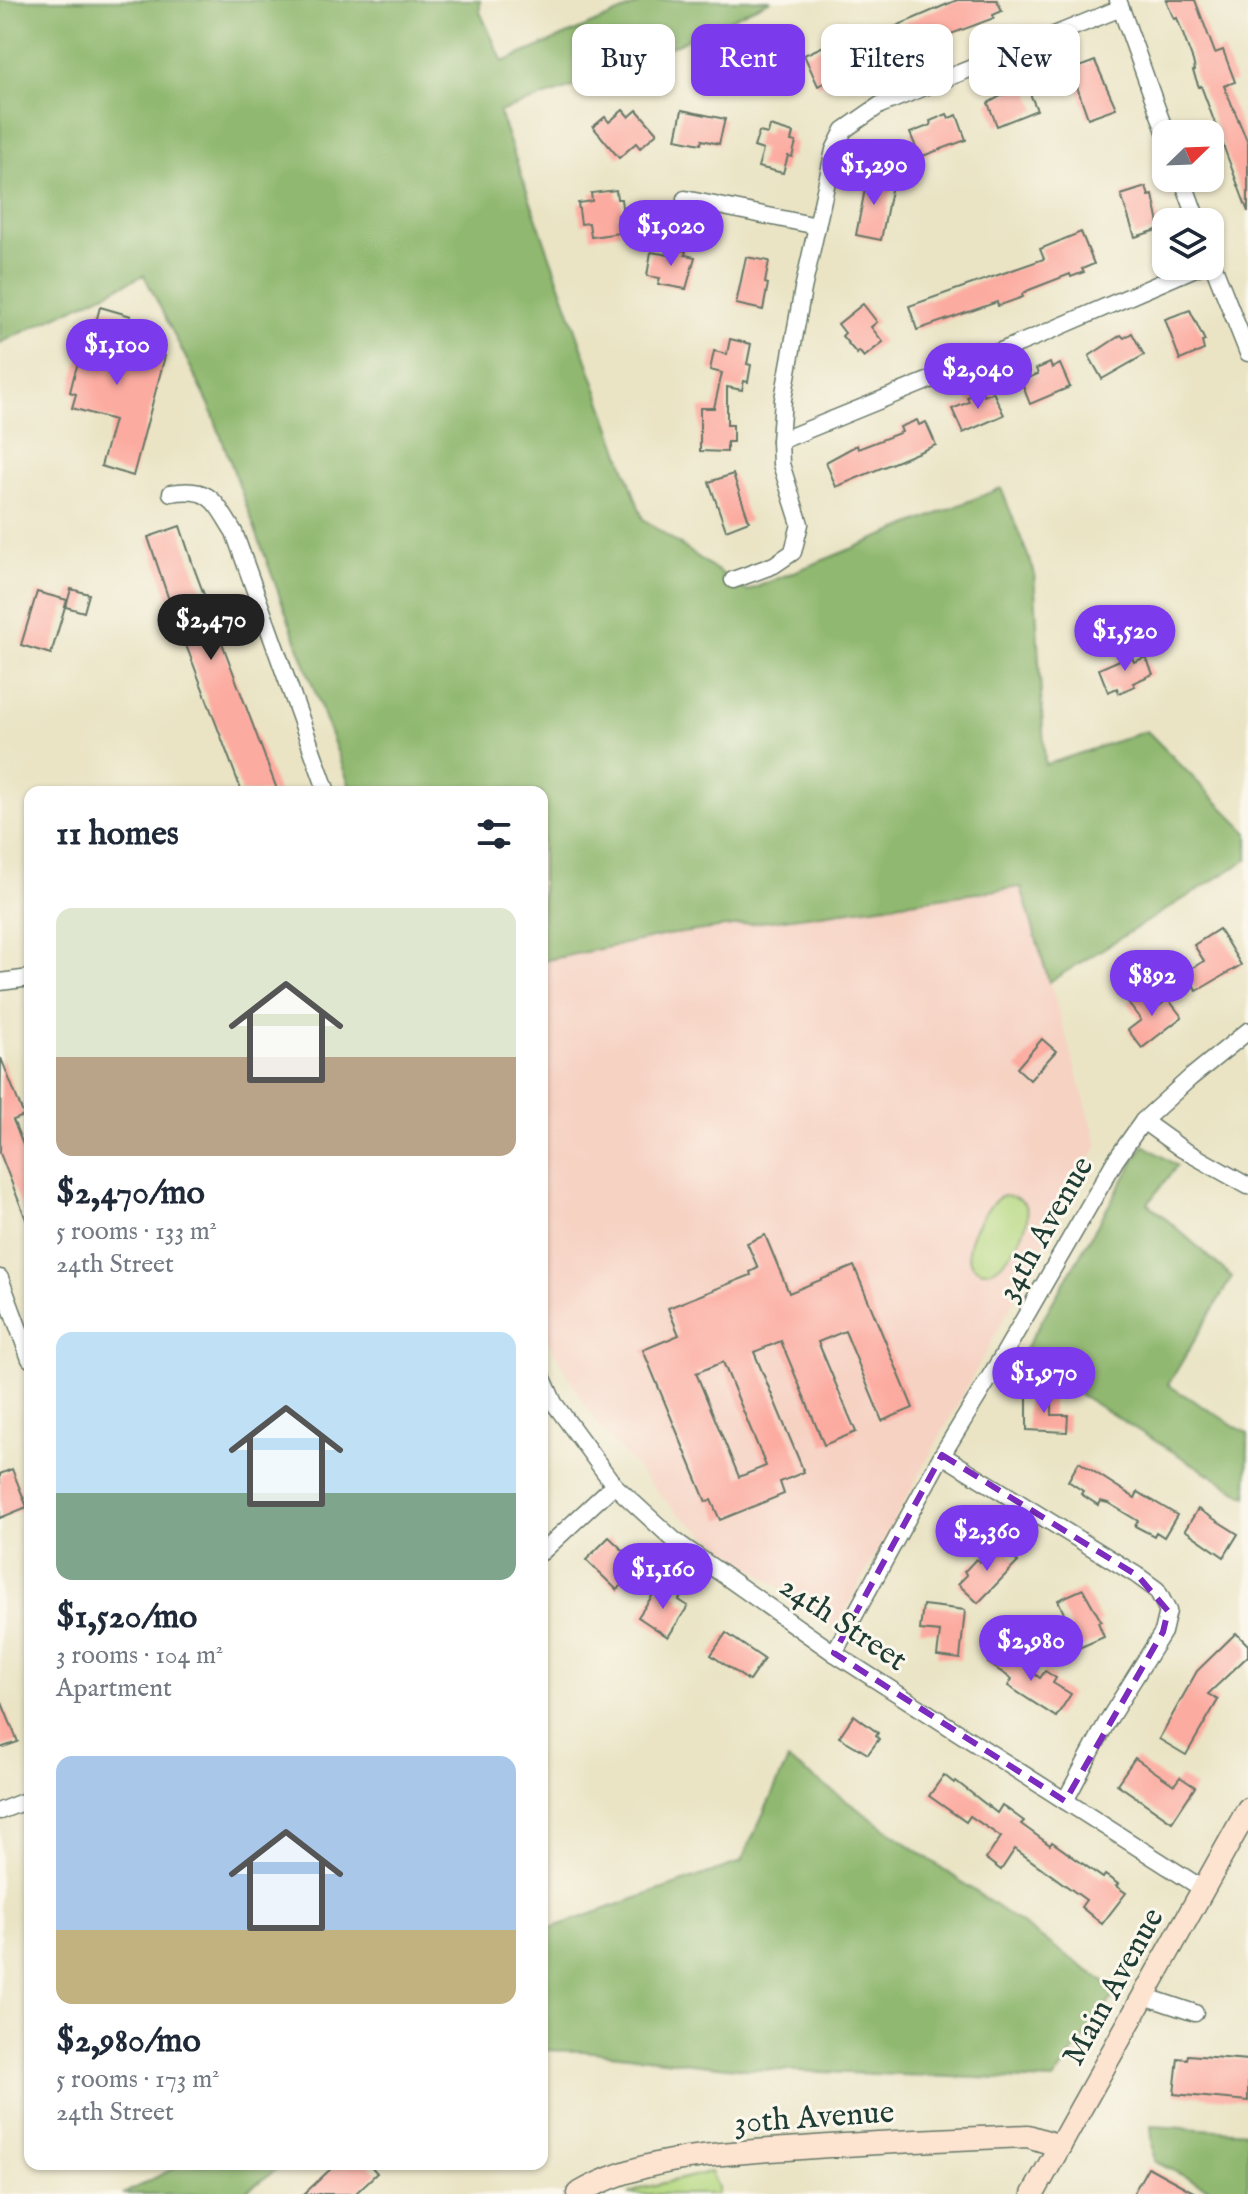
<!DOCTYPE html>
<meta charset="utf-8">
<style>
body{margin:0;font-family:"IM FELL English",serif;background:#f6f6f7;color:#1f2937;height:100vh;display:flex;flex-direction:column;font-size:30px;white-space:nowrap}
*{box-sizing:border-box;margin:0}
p{font-size:26px;color:#747a83}
.icon{flex:none;width:44px;height:44px;fill:none;stroke:currentColor;stroke-width:2;stroke-linecap:round;stroke-linejoin:round}
.map{position:relative;flex:1;overflow:hidden}
.details{position:absolute;left:24px;top:786px;width:524px;height:1384px;display:flex;flex-direction:column;background:#fff;border-radius:16px;box-shadow:0 2px 6px #0004}
.details>*{flex:none}
.hud{position:absolute;left:572px;top:24px;width:556px;height:72px;display:flex;gap:16px}
.needle{width:52px;rotate:67deg}
.tools{position:absolute;left:1152px;top:120px;display:grid;gap:16px}
.tools a{display:grid;place-items:center;width:72px;height:72px;border-radius:16px;background:#fff;box-shadow:0 2px 6px #0004;font-size:40px}
.price{position:absolute;translate:-50% -68px;padding:0 18px;border-radius:28px;background:#7c3aed;color:#fff;font-size:26px;line-height:52px;filter:drop-shadow(0 2px 4px #0008)}
.price::after{content:'';position:absolute;left:50%;top:48px;width:24px;height:18px;margin-left:-12px;background:inherit;clip-path:polygon(0 0,100% 0,50% 100%)}
.price.on{background:#222;color:#fff}
ul{padding:0;list-style:none}
li{display:grid;align-content:center;gap:16px;height:424px;padding:0 32px}
li span{display:grid;place-items:center;height:248px;border-radius:16px;color:#555}
li>.icon{margin-inline-start:auto}
span .icon{width:144px;height:144px;fill:#fffc;stroke-width:1}
li b{font-size:34px}
h2{display:flex;justify-content:space-between;align-items:center;height:96px;padding:0 32px;font-size:34px}
.pill{padding:0 28px;border-radius:16px;background:#fff;box-shadow:0 2px 6px #0004;font-size:28px;line-height:72px}
.pill.on{background:#7c3aed;color:#fff}
.map>svg:first-child{display:block}
</style>
<div class="map">
<svg width="1248" height="2194" viewBox="0 0 1248 2194">
<rect width="100%" height="100%" fill="#fbf7ec"/>
<filter id="ink" filterUnits="userSpaceOnUse"><feTurbulence type="fractalNoise" baseFrequency=".0125" numOctaves="2"/><feDisplacementMap in="SourceGraphic" scale="16" xChannelSelector="R" yChannelSelector="G"/><feConvolveMatrix kernelMatrix="1 2 1 2 8 2 1 2 1" color-interpolation-filters="sRGB"/></filter>
<filter id="wash" filterUnits="userSpaceOnUse"><feTurbulence type="fractalNoise" baseFrequency=".006" numOctaves="4" result="noise"/><feDisplacementMap in="SourceGraphic" scale="32" xChannelSelector="R" yChannelSelector="G"/><feGaussianBlur stdDeviation="1.8" result="paint"/><feColorMatrix in="noise" values="0 0 0 0 0 0 0 0 0 0 0 0 0 0 0 0 0 1.4 0 .05"/><feComposite in="paint" operator="in"/></filter>
<g filter="url(#wash)">
<rect width="100%" height="100%" fill="#eae4c5"/>
<!-- built -->
<polygon fill="#f6d2c3" points="1022,887 1098,1145 836,1628 677,1513 598,1426 549,1343 542,1323 542,961 667,935"/>
<!-- green -->
<g fill="#b5d881" stroke="#6a8a5a" stroke-width="2">
<path d="M1002 1196C1056 1195 1009 1265 992 1270 986 1272 980 1271 975 1267 954 1252 987 1203 1002 1196Z"/>
<polygon points="711,2172 718,2187 718,2194 629,2194 642,2188"/>
</g>
<!-- forest -->
<g fill="#90b86f" stroke="#587a52" stroke-width="2">
<polygon points="0,0 480,0 480,12 503,62 649,0 771,0 619,71 499,112 643,519 747,591 1001,488 1034,571 1045,765 1147,731 1248,833 1248,859 1049,982 1021,887 667,935 542,961 542,792 352,792 209,404 144,275 0,343"/>
<polygon points="1144,1145 1177,1166 1148,1203 1232,1277 1168,1385 1248,1434 1247,1497 1020,1358"/>
<polygon points="788,1760 1117,1991 1053,2081 745,2069 583,2051 542,2050 542,1931 741,1862"/>
<polygon points="1151,2126 1248,2132 1248,2194 1220,2194 1154,2161"/>
<polygon points="182,2164 284,2164 242,2194 123,2194"/>
</g>
<g id="blocks">
<!-- building -->
<g fill="#fcaba0" fill-rule="evenodd">
<polygon points="957,0 997,0 1002,11 993,15 994,18 924,44 925,47 908,54 906,51 890,58 880,33"/>
<polygon points="1166,0 1195,0 1215,53 1223,50 1235,82 1224,86 1248,143 1248,212 1201,86 1199,87 1193,71 1195,70 1193,61 1177,18 1174,19"/>
<polygon points="828,44 833,55 848,48 858,68 842,76 844,81 829,88 826,82 818,86 804,55"/>
<polygon points="1095,61 1116,108 1088,118 1071,70"/>
<polygon points="1017,87 1018,90 1027,87 1037,110 997,126 988,103"/>
<polygon points="623,110 629,117 637,110 657,133 640,148 636,143 619,158 593,127 605,117 609,122"/>
<polygon points="682,110 725,119 719,144 702,140 701,144 676,139"/>
<polygon points="947,114 949,118 957,115 966,140 920,157 910,133 931,125 930,121"/>
<polygon points="770,126 793,133 791,141 796,142 792,157 788,156 783,173 758,167 763,150 754,147 759,132 768,134"/>
<polygon points="868,174 893,180 881,240 856,235"/>
<polygon points="1146,187 1149,196 1153,195 1160,229 1135,237 1121,195"/>
<polygon points="616,190 617,199 621,199 623,215 618,215 620,233 591,237 589,223 581,224 578,203 592,201 591,193"/>
<polygon points="1081,232 1094,264 1082,269 1084,272 1071,277 1070,274 1029,290 1022,294 1023,297 998,306 997,302 917,330 909,306 1044,259 1040,249"/>
<polygon points="670,248 686,251 685,255 695,257 686,289 658,284 660,278 647,276 651,252 669,255"/>
<polygon points="746,257 769,261 765,283 768,284 763,310 736,304"/>
<polygon points="863,304 877,322 871,327 883,342 864,357 859,351 857,354 842,336 845,333 838,324"/>
<polygon points="100,307 131,316 125,344 165,356 133,476 101,466 114,420 72,408 76,394 70,392 74,376 91,320 96,322"/>
<polygon points="1190,310 1205,341 1202,342 1204,350 1180,360 1165,319"/>
<polygon points="1132,333 1144,355 1102,379 1089,356 1121,335 1124,338"/>
<polygon points="730,339 751,344 747,364 751,365 748,382 744,381 742,390 727,387 727,425 733,425 733,442 727,442 727,452 700,451 700,408 714,408 722,373 710,370 714,351 727,354"/>
<polygon points="1050,363 1052,368 1060,364 1070,387 1030,404 1021,381 1038,374 1036,369"/>
<polygon points="982,391 984,396 993,392 1004,415 963,433 952,409 969,402 967,397"/>
<polygon points="917,420 919,425 926,422 936,445 836,487 826,462 857,445 858,449 902,432 900,427"/>
<polygon points="733,474 749,521 726,530 709,482"/>
<polygon points="180,526 194,568 278,792 242,792 170,603 148,537"/>
<polygon points="71,589 89,594 84,612 66,607"/>
<polygon points="37,592 67,600 51,654 21,645"/>
<polygon points="1131,655 1134,662 1146,657 1153,674 1133,683 1135,686 1119,693 1117,688 1108,692 1099,669"/>
<polygon points="1219,929 1241,965 1197,991 1185,972 1204,961 1194,945"/>
<polygon points="1146,989 1159,1006 1168,999 1182,1017 1142,1048 1128,1030 1141,1020 1128,1003"/>
<polygon points="1042,1039 1056,1051 1030,1080 1017,1068"/>
<polygon points="1,1058 24,1116 13,1120 30,1162 29,1227 0,1153"/>
<path d="M765 1235 789 1293 854 1266 913 1408 882 1421 845 1331 818 1342 856 1432 824 1445 781 1341 754 1352 804 1472 780 1482 784 1494 720 1520 711 1500 706 1502 643 1350 679 1335 668 1308 751 1275 750 1272 758 1268 747 1243ZM723 1362 766 1466 739 1477 696 1373Z"/>
<polygon points="1027,1394 1052,1395 1052,1415 1068,1415 1067,1432 1027,1430"/>
<polygon points="1079,1462 1135,1498 1138,1492 1177,1515 1164,1537 1156,1532 1154,1536 1135,1526 1138,1521 1108,1503 1100,1501 1098,1505 1081,1494 1083,1491 1068,1481"/>
<polygon points="12,1469 27,1507 0,1518 0,1474"/>
<polygon points="1198,1509 1238,1534 1224,1557 1185,1530"/>
<polygon points="609,1537 627,1554 624,1557 637,1569 617,1590 586,1560"/>
<polygon points="998,1543 1018,1562 978,1603 958,1584 967,1575 964,1572 976,1559 980,1562"/>
<polygon points="659,1586 681,1597 679,1600 688,1606 668,1637 638,1617"/>
<polygon points="1083,1589 1101,1621 1098,1622 1104,1637 1079,1648 1058,1600"/>
<polygon points="923,1605 965,1610 960,1659 937,1656 940,1632 920,1630"/>
<polygon points="726,1633 764,1659 749,1681 711,1655"/>
<polygon points="1236,1633 1248,1645 1248,1656 1208,1694 1218,1700 1186,1755 1159,1739 1197,1671"/>
<polygon points="999,1647 1040,1678 1045,1671 1056,1678 1053,1683 1071,1694 1056,1717 1008,1686 1012,1679 988,1663"/>
<polygon points="0,1698 18,1742 0,1748"/>
<polygon points="854,1715 878,1733 876,1736 879,1739 868,1754 839,1737"/>
<polygon points="1135,1758 1174,1785 1180,1777 1195,1787 1172,1822 1117,1784"/>
<polygon points="944,1775 954,1783 956,1781 997,1813 1002,1805 1024,1821 1021,1824 1050,1845 1052,1842 1103,1878 1105,1875 1118,1884 1116,1886 1126,1893 1102,1924 1081,1907 1086,1900 1015,1849 1001,1870 986,1859 1001,1837 970,1816 966,1822 929,1796"/>
<polygon points="1188,2055 1248,2060 1248,2101 1174,2094 1178,2058 1187,2059"/>
<polygon points="336,2164 369,2164 377,2173 355,2194 304,2194"/>
<polygon points="1148,2167 1197,2194 1133,2194"/>
</g>
</g>
</g>
<g filter="url(#ink)">
<use href="#blocks" fill-opacity="0" stroke="#667767" stroke-width="2"/>
<g fill="none" stroke-linecap="round" stroke-linejoin="round">
<!-- street casing -->
<g stroke="#667767" stroke-width="19">
<g id="street">
<polyline points="1118,0 1166,134"/>
<polyline points="1182,178 1198,222"/>
<polyline points="685,199 817,226"/>
<polyline points="1210,257 1248,353"/>
<polyline points="780,441 1045,333 1200,266"/>
<path d="M171 493C211 486 215 502 234 532L327 792"/>
<polyline points="733,580 774,565 793,552 800,524 781,464 780,441 783,399 803,289 834,150 844,130 880,105 1121,8"/>
<polyline points="0,982 30,978"/>
<polyline points="1143,1121 1182,1149 1248,1186"/>
<polyline points="0,1278 30,1359"/>
<polyline points="542,1376 554,1403 614,1485 674,1540 834,1653 1203,1889"/>
<polyline points="942,1455 1138,1576 1157,1590 1168,1611 1163,1632 1107,1722 1065,1801"/>
<polyline points="542,1552 614,1485"/>
<polyline points="834,1653 942,1455 1002,1357 1115,1161 1143,1121 1190,1078 1248,1031"/>
<polyline points="0,1811 30,1799"/>
<polyline points="1144,1996 1195,2013"/>
</g>
</g>
<!-- secondary casing -->
<g stroke="#667767" stroke-width="25">
<g id="secondary">
<path d="M578 2194C642 2155 729 2153 802 2148 877 2142 952 2139 1028 2136L1060 2146"/>
<polyline points="1033,2194 1248,1809"/>
</g>
</g>
<!-- street -->
<use href="#street" stroke="#fff" stroke-width="16"/>
<!-- secondary -->
<use href="#secondary" stroke="#fde4d0" stroke-width="22"/>
</g>
</g>
<!-- marked area -->
<path fill="none" stroke="#7b2cbf" stroke-width="6" stroke-dasharray="16 10" stroke-linejoin="round" d="M942 1455 1138 1576 1168 1611 1163 1632 1065 1801 834 1653Z"/>
<g text-anchor="middle" stroke-width="6" stroke-linejoin="round" paint-order="stroke">
<!-- street labels -->
<g font-size="32" fill="#1f3d34" stroke="#fbf7ec">
<text transform="translate(1044 1228) rotate(-60)" y="11">34th Avenue</text>
<text transform="translate(844 1622) rotate(34)" y="11">24th Street</text>
<text transform="translate(1112 1986) rotate(-61)" y="11">Main Avenue</text>
<text transform="translate(814 2116) rotate(-4)" y="11">30th Avenue</text>
</g>
</g>
</svg>
<div class="tools">
<a><svg class="needle" viewBox="-14 -14 28 28"><path d="M0-13l5 13h-10z" fill="#e53935"/><path d="M0 13l5-13h-10z" fill="#747a83"/></svg></a>
<a><svg class="icon" aria-label="layers" viewBox="0 0 24 24"><path d="M12 4l9 5-9 5-9-5zM3 14l9 5 9-5"/></svg></a>
</div>
<b class="price" style="left:874px;top:207px">$1,290</b>
<b class="price" style="left:671px;top:268px">$1,020</b>
<b class="price" style="left:117px;top:387px">$1,100</b>
<b class="price" style="left:978px;top:411px">$2,040</b>
<b class="price on" style="left:211px;top:662px">$2,470</b>
<b class="price" style="left:1125px;top:673px">$1,520</b>
<b class="price" style="left:1152px;top:1018px">$892</b>
<b class="price" style="left:1044px;top:1415px">$1,970</b>
<b class="price" style="left:987px;top:1573px">$2,360</b>
<b class="price" style="left:663px;top:1611px">$1,160</b>
<b class="price" style="left:1031px;top:1683px">$2,980</b>
<div class="hud">
<a class="pill">Buy</a>
<a class="pill on">Rent</a>
<a class="pill">Filters</a>
<a class="pill">New</a>
</div>
<section class="details">
<h2>11 homes<svg class="icon" aria-label="filters" viewBox="0 0 24 24"><path d="M4 7h16M4 17h16"/><circle cx="9" cy="7" r="2"/><circle cx="15" cy="17" r="2"/></svg></h2>
<ul>
<li><span style="background:linear-gradient(#dfe7d0 60%,#b9a48a 0)"><svg class="icon" aria-label="home" viewBox="0 0 24 24"><path d="M3 11l9-7 9 7M6 9v11h12V9"/></svg></span><div><b>$2,470/mo</b><p>5 rooms · 133 m²</p><p>24th Street</p></div></li>
<li><span style="background:linear-gradient(#bfe0f5 65%,#7fa58c 0)"><svg class="icon" aria-label="home" viewBox="0 0 24 24"><path d="M3 11l9-7 9 7M6 9v11h12V9"/></svg></span><div><b>$1,520/mo</b><p>3 rooms · 104 m²</p><p>Apartment</p></div></li>
<li><span style="background:linear-gradient(#a9c7e8 70%,#c2b280 0)"><svg class="icon" aria-label="home" viewBox="0 0 24 24"><path d="M3 11l9-7 9 7M6 9v11h12V9"/></svg></span><div><b>$2,980/mo</b><p>5 rooms · 173 m²</p><p>24th Street</p></div></li>
</ul>
</section>
</div>
